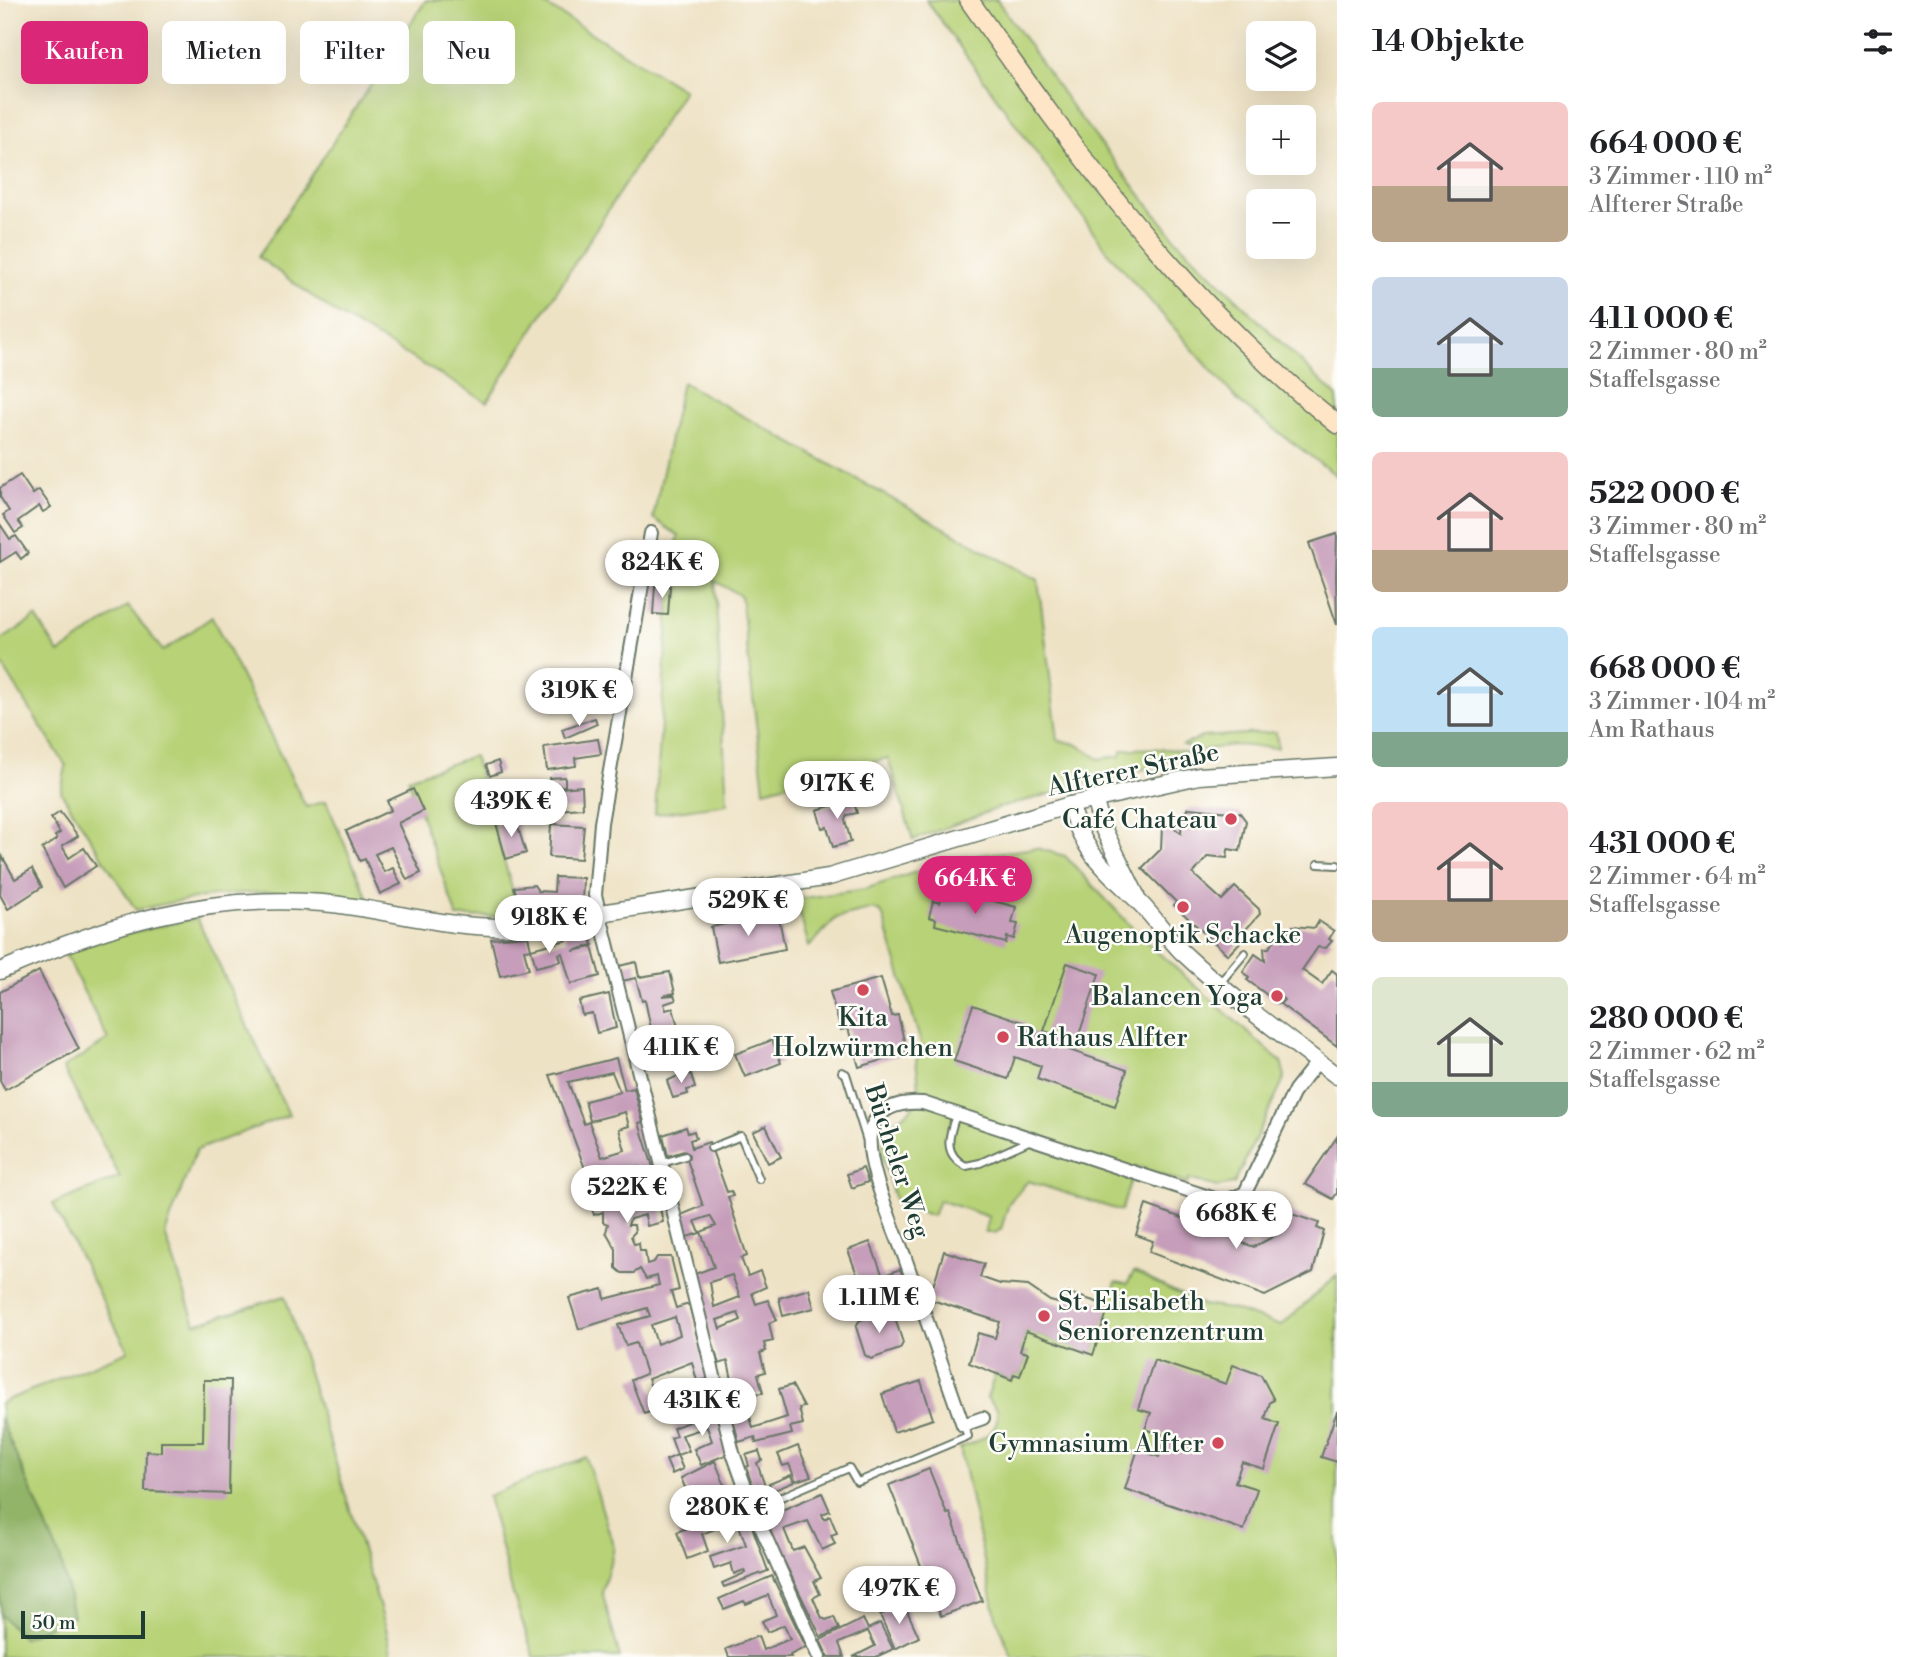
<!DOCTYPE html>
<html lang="de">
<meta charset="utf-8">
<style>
body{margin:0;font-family:"Libre Bodoni",serif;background:#f2f2f2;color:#202124;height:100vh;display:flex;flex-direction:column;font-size:26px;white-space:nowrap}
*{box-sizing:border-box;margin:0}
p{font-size:23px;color:#757577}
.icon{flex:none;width:38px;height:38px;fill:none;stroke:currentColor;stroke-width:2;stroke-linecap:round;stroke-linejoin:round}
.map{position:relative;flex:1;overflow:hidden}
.sheet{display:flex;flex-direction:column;background:#fff;width:595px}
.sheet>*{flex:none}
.banner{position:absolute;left:21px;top:21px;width:665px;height:63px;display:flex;gap:14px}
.controls{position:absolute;left:1246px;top:21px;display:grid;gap:14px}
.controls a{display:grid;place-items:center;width:70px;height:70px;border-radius:10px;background:#fff;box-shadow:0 7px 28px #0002;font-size:35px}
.scale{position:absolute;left:21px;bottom:18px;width:124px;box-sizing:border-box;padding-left:7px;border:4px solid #1f3d34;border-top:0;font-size:19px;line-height:24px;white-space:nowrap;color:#1f3d34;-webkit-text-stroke:5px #fdfcf7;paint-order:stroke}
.price{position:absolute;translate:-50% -60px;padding:0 16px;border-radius:24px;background:#fff;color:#222;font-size:23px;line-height:46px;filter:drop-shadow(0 2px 4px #0008)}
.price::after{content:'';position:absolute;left:50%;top:42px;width:21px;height:16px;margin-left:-10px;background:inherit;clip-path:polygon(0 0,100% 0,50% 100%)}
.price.current{background:#db2777;color:#fff}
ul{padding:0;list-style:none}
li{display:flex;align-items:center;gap:21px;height:175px;padding:0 35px}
li span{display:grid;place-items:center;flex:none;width:196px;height:140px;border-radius:10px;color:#555}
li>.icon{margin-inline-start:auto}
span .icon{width:84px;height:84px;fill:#fffc;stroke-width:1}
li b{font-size:30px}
h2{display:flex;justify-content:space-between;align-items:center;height:84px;padding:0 35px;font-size:30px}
.chip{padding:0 24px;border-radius:10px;background:#fff;box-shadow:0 7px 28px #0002;font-size:24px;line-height:63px}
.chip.current{background:#db2777;color:#fff}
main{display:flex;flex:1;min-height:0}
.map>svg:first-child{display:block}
</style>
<main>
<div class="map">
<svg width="1337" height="1657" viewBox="0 0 1337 1657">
<rect width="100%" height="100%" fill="#fdfcf7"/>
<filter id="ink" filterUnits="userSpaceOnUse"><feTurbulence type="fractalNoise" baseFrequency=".0143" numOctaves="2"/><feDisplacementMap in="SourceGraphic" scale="14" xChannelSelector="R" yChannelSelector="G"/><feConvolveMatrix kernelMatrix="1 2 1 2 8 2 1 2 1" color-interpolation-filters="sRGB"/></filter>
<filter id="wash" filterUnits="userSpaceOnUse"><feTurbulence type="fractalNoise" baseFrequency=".00686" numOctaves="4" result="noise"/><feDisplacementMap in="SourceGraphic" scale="28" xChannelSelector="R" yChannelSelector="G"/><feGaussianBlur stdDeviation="1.57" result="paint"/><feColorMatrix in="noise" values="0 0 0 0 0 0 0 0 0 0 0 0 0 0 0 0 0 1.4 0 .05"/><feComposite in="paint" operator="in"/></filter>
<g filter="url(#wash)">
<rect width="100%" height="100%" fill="#eee2c4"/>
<!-- green -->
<g fill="#b7d277" stroke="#6b8856" stroke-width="2">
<polygon points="426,0 537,0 684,90 487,402 337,314 258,257"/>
<polygon points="926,0 997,0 1075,111 1177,241 1337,397 1337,476 1240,403 1110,255"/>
<path d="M682 382 1038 580 1058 740 1076 744 1099 759 1120 756 1123 750C1144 748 1165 747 1186 752L1188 756 1179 760 1175 756 1168 757 1164 764 1001 807 913 840 888 758 764 790 741 596 715 581 727 804 655 814 672 558 679 536 653 518Z"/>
<path d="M128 606 163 651 212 617 306 807 326 801 370 903C280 886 224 890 136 910L61 792 66 766 0 662V641L36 617 59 653Z"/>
<polygon points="1276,732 1278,748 1233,745 1197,751 1183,745 1202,737"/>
<polygon points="474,756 520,916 457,917 408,778"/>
<path d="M1036 848 1065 856 1143 939 1281 1062 1285 1076 1282 1083 1234 1184 1217 1187 1189 1179 1187 1184 1136 1166 1121 1211 1028 1181 1009 1203 1001 1229 995 1233H985L989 1217 939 1200 933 1216 896 1204 881 1152 888 1125C922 1106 921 1097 916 1060L923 1050 882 913 874 909 836 918 809 947 796 899 865 889 958 858Z"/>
<polygon points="197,918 289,1115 196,1150 165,1234 195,1324 285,1296 386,1628 392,1657 0,1657 0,1614 23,1638 0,1403 128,1351 53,1204 120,1177 63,1068 108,1040 64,952 110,937"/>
<path d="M1134 1272 1202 1305 1231 1309 1281 1326 1337 1275V1657H1012L996 1617 960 1448C980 1439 1001 1435 997 1409L987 1398 995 1374 1011 1380 1014 1374 1020 1376 1028 1353 1020 1351 1026 1331 1093 1354 1116 1282 1127 1284Z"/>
<polygon points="586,1457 614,1548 602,1592 620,1657 534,1657 512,1591 488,1496"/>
</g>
<!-- forest -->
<polygon fill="#91b468" stroke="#58784e" stroke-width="2" points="0,1418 61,1560 73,1616 23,1638 0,1614"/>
<g id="blocks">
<!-- building -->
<g fill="#c69dba" fill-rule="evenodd">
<polygon points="20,475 33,494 39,490 51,507 43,512 39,506 18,521 23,528 15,533 3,515 9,511 0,497 0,488"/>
<polygon points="0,524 10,539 16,536 28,553 21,559 16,552 0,562"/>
<polygon points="1337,534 1336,577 1337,625 1309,543"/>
<polygon points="655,586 670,586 668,615 653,614"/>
<polygon points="595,718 597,724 565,738 562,729"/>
<polygon points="598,739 601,754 575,758 576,766 547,770 544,747"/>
<polygon points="498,761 501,772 490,776 486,765"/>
<polygon points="565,777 565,786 550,787 549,778"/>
<polygon points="582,786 583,808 555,810 556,817 526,819 525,810 550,808 549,789"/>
<polygon points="413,789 423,811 398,823 421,873 407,880 391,847 375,854 384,872 393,868 401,884 380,894 365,859 360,861 346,831 391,810 387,801"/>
<polygon points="853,799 857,813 847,815 845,820 851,842 833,847 827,827 822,828 817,810"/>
<polygon points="1189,808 1240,813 1246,821 1240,851 1228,849 1227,858 1208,856 1193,874 1222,900 1235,887 1259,909 1260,914 1245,930 1248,934 1228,955 1174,905 1176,902 1142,868 1161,849 1162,826 1169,824 1181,833 1182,815"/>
<polygon points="60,812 78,836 62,846 69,858 84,848 96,866 63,888 42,849 57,839 55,836 60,833 51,818"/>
<polygon points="516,821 526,853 506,859 496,823"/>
<polygon points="551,824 584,826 581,859 549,857"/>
<polygon points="2,856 15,879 32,869 42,887 8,909 0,895"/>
<polygon points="555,877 583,878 582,907 520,905 514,887 534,885 538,891 554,892"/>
<polygon points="944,888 1016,907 1012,923 1018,924 1014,939 1007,937 1006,943 935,925 936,919 929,917 933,901 940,903"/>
<polygon points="778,913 785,949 718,962 711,927"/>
<polygon points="1319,921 1334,931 1329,939 1332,941 1326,948 1318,947 1302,970 1322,984 1332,970 1337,974 1337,1046 1280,1004 1284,1000 1282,998 1278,1003 1247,980 1249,978 1243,972 1255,954 1265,961 1264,948 1269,948 1277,937 1283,941 1293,926 1315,928"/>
<polygon points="588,927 593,945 573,951 592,947 600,976 571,984 562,953 559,954 561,961 536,967 531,949 524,950 529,969 500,976 491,939 528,936 531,949 567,940 565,933"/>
<polygon points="636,962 639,977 670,972 675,993 662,996 674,995 676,1000 664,1004 666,1010 673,1008 679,1031 653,1038 645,1000 642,1001 636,978 622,981 619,966"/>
<polygon points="1067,963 1099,974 1077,1041 1073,1039 1069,1050 1127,1070 1115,1106 1037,1079 1041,1066 1015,1057 1008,1079 954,1061 973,1005 1026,1023 1024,1030 1051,1039 1053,1034 1044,1031"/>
<polygon points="39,971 79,1049 5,1090 0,1081 0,992"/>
<polygon points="881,978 892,1016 898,1015 907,1053 859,1067 848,1028 841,1030 830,992"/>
<polygon points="609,994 616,1028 597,1033 592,1013 582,1015 579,1001"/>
<polygon points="772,1040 781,1063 745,1077 735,1054"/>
<path d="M616 1058 625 1090 634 1088 643 1122 639 1123 662 1195 626 1206 658 1199 663 1222 647 1226 645 1215 630 1219 628 1225H634L635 1232 631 1236 634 1244 639 1243 640 1251H645L647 1264 654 1262 657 1257H671L679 1290 671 1292 676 1308 689 1304 708 1379 697 1381 692 1362 648 1379 654 1395 670 1389 676 1403 644 1414 631 1380 646 1374 636 1343 626 1346 618 1325 650 1316 647 1308 579 1329 569 1298 603 1289 605 1299 659 1285 657 1276 646 1279 640 1269 634 1273H622L616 1268V1249L606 1232 608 1224 603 1222V1212L594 1215 581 1176 598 1171 605 1193 604 1201 646 1190 638 1167 603 1178 599 1169 587 1174 550 1075ZM612 1072 620 1092 585 1101 590 1121 625 1112 629 1126 619 1129 625 1150 602 1157 589 1122 584 1124 568 1082ZM675 1317 680 1335 657 1344 651 1325Z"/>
<polygon points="682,1074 682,1076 691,1074 695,1088 687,1090 688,1094 673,1098 667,1081"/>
<polygon points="766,1126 781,1157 768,1163 753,1132"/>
<path d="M686 1127 688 1133 694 1131 696 1138 690 1140 692 1148 709 1142 727 1192 731 1191 733 1196 728 1197 747 1256 741 1258 748 1276 760 1271 766 1287 752 1293 756 1304 768 1300 777 1320 769 1323 773 1341 764 1343 766 1351 760 1353 765 1372 758 1374 763 1393 744 1395 753 1428 787 1417 779 1389 792 1385 804 1407 799 1408 803 1424 790 1427 792 1434 756 1443 755 1437 739 1442 723 1382 732 1380 728 1361 719 1364 699 1299H701L695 1274 714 1267 701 1232 716 1226 710 1216 695 1221 700 1233 687 1237 681 1215 703 1206 684 1151 668 1156 663 1135ZM732 1275 740 1297 714 1307 710 1282ZM738 1313 741 1320 720 1329 717 1320Z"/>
<polygon points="1337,1137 1337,1193 1333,1199 1305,1184"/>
<polygon points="863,1168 868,1182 852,1188 847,1174"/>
<polygon points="1146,1205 1235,1237 1234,1240 1254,1247 1280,1233 1286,1212 1319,1223 1317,1228 1324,1231 1313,1272 1265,1296 1149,1252 1153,1241 1136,1235"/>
<polygon points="870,1242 884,1279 862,1288 848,1250"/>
<polygon points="944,1251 984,1264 980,1277 1000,1284 1028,1286 1050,1301 1065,1305 1069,1293 1109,1306 1093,1355 1026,1331 1020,1351 1028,1353 1020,1376 1014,1374 1012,1380 969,1363 978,1333 995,1338 1000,1322 929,1299"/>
<polygon points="900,1269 904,1279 889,1284 885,1275"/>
<polygon points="809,1289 814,1308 783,1316 779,1298"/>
<polygon points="887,1311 894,1315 903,1343 900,1349 871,1359 865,1355 856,1327 859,1321 867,1317"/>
<polygon points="1154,1360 1226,1384 1233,1365 1261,1375 1274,1400 1270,1402 1265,1419 1279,1424 1264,1469 1242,1462 1235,1482 1257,1489 1244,1530 1125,1489 1138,1449 1159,1457 1167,1436 1145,1429 1151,1413 1138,1409"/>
<polygon points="204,1380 231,1380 229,1494 145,1491 146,1451 161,1452 161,1442 203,1442"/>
<polygon points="921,1381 933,1419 894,1432 882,1394"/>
<polygon points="716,1411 728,1454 701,1465 694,1449 712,1441 707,1427 682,1435 689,1451 677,1455 671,1438 676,1436 673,1428"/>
<polygon points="1337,1411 1337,1462 1321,1457"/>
<polygon points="798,1446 811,1476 796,1481 789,1464 783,1466 778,1454"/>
<polygon points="759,1451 762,1460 757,1463 767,1492 756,1497 746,1467 749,1466 746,1455"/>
<polygon points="677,1455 683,1469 672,1474 666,1460"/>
<polygon points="715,1461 734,1508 699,1521 681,1478"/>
<polygon points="929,1469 947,1514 950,1513 982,1601 941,1616 889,1485"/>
<polygon points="791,1475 794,1482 772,1491 769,1484"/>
<polygon points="822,1493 830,1511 822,1514 824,1519 830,1516 837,1533 831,1535 835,1544 822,1550 808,1521 784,1529 793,1551 804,1547 821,1578 814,1581 820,1594 813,1598 822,1618 826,1620 834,1617 839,1629 821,1637 766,1524 780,1518 778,1513 784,1509"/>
<polygon points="744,1504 768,1571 724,1587 722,1583 745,1573 744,1570 734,1574 731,1563 714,1569 710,1557 746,1545 737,1520 702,1534 708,1551 687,1559 677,1532"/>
<polygon points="772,1576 806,1647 790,1655 791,1657 729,1657 726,1649 758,1636 763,1650 790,1639 784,1625 767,1632 762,1621 776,1615 768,1595 746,1604 744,1601 724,1609 719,1599"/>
<polygon points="904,1604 919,1637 895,1649 880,1615"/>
<polygon points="863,1619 868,1629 880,1623 893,1649 876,1657 853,1657 875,1646 868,1631 839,1643 844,1657 828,1657 820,1640"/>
</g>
</g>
</g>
<g filter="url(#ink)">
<use href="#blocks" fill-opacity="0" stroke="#677766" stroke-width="2"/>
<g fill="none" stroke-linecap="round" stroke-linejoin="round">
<!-- service casing -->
<g stroke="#677766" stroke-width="10">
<g id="service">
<polyline points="1318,864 1337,865"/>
<polyline points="1219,984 1245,953"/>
<polyline points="842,1072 846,1074 866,1138"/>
<path d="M956 1115C949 1135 942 1154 966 1166L980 1163 1031 1140"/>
<polyline points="711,1148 741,1136 759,1179"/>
<polyline points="663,1163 685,1156"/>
<polyline points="753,1509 849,1468 857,1482 863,1480 968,1436 963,1425"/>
</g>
</g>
<!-- minor casing -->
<g stroke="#677766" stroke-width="16">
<g id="minor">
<polyline points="651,533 601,823 595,895 733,1453 753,1509 819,1657"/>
<path d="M983 1418 963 1425C944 1370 925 1314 905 1258 894 1228 866 1165 870 1135 874 1108 900 1101 923 1103L1224 1202 1245 1193 1295 1090 1318 1061"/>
</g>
</g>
<!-- tertiary casing -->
<g stroke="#677766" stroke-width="19">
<g id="tertiary">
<polyline points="1094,799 1102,826 1136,895"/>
<path d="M1070 805C1083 854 1106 869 1140 903 1155 918 1167 937 1182 952 1230 997 1284 1036 1337 1076"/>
<path d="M0 971C106 925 206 893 323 903 388 909 445 929 512 927L829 877 1070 805 1199 776 1337 767"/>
</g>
</g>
<!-- secondary casing -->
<g stroke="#677766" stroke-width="21">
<path id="secondary" d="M969 0C1079 158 1185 303 1337 424"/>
</g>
<!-- service -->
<use href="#service" stroke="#fff" stroke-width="6"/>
<!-- minor -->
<use href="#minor" stroke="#fff" stroke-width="12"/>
<!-- tertiary -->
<use href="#tertiary" stroke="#fff" stroke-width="16"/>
<!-- secondary -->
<use href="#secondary" stroke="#fee5c5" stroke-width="18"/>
</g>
</g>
<!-- markers -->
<g fill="#d1495b" stroke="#fdfcf7" stroke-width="2.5">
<circle cx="1231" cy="819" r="7"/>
<circle cx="1183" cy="907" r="7"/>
<circle cx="863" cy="990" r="7"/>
<circle cx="1277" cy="996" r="7"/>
<circle cx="1003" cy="1037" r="7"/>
<circle cx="1044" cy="1316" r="7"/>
<circle cx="1218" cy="1443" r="7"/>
</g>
<g text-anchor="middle" stroke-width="5" stroke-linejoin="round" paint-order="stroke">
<!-- street labels -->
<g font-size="26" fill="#1f3d34" stroke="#fdfcf7">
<text transform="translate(1133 769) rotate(-12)" y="9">Alfterer Straße</text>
<text transform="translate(898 1161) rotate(72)" y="9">Bücheler Weg</text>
</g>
<!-- poi labels -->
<g font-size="26" fill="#1f3d34" stroke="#fdfcf7" text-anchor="end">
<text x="1217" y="828">Café Chateau</text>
<text x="1183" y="943" text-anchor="middle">Augenoptik Schacke</text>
<text x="1263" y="1005">Balancen Yoga</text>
<text x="863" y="1026" text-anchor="middle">Kita<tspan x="863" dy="30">Holzwürmchen</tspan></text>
<text x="1017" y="1046" text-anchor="start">Rathaus Alfter</text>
<text x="1058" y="1310" text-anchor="start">St. Elisabeth<tspan x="1058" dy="30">Seniorenzentrum</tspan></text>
<text x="1204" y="1452">Gymnasium Alfter</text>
</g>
</g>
</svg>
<div class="controls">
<a><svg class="icon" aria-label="layers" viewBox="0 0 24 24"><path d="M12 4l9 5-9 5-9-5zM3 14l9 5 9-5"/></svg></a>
<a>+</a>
<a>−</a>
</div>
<div class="scale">50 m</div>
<b class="price" style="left:662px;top:600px">824K €</b>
<b class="price" style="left:579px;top:728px">319K €</b>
<b class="price" style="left:837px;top:821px">917K €</b>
<b class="price" style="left:511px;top:839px">439K €</b>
<b class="price current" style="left:975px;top:916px">664K €</b>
<b class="price" style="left:748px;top:938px">529K €</b>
<b class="price" style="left:549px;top:955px">918K €</b>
<b class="price" style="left:681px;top:1085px">411K €</b>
<b class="price" style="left:627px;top:1225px">522K €</b>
<b class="price" style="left:1236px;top:1251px">668K €</b>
<b class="price" style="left:879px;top:1335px">1.11M €</b>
<b class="price" style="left:702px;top:1438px">431K €</b>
<b class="price" style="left:727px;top:1545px">280K €</b>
<b class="price" style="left:899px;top:1626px">497K €</b>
<div class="banner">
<a class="chip current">Kaufen</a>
<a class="chip">Mieten</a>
<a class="chip">Filter</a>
<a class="chip">Neu</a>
</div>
</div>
<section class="sheet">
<h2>14 Objekte<svg class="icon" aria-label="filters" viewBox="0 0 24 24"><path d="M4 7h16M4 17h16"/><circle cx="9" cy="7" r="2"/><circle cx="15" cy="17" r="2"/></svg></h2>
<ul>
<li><span style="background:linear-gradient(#f6c9c9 60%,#b9a48a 0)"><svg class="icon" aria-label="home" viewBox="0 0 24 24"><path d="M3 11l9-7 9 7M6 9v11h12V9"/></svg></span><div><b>664 000 €</b><p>3 Zimmer · 110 m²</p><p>Alfterer Straße</p></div></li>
<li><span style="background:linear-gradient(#c9d6e8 65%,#7fa58c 0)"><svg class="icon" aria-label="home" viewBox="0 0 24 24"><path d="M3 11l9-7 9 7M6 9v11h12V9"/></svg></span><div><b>411 000 €</b><p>2 Zimmer · 80 m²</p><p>Staffelsgasse</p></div></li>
<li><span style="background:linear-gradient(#f6c9c9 70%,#b9a48a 0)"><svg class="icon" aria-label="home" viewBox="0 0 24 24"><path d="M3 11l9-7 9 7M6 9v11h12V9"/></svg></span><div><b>522 000 €</b><p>3 Zimmer · 80 m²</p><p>Staffelsgasse</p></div></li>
<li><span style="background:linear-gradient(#bfe0f5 75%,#7fa58c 0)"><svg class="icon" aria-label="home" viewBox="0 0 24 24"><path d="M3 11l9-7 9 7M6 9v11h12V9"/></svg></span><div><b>668 000 €</b><p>3 Zimmer · 104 m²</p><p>Am Rathaus</p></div></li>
<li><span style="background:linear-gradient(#f6c9c9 70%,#b9a48a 0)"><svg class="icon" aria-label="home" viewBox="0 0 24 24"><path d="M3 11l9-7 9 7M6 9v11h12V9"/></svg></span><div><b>431 000 €</b><p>2 Zimmer · 64 m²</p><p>Staffelsgasse</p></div></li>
<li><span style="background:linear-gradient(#dfe7d0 75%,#7fa58c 0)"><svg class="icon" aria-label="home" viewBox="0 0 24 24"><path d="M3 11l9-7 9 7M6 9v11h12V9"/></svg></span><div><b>280 000 €</b><p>2 Zimmer · 62 m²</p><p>Staffelsgasse</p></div></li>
</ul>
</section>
</main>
